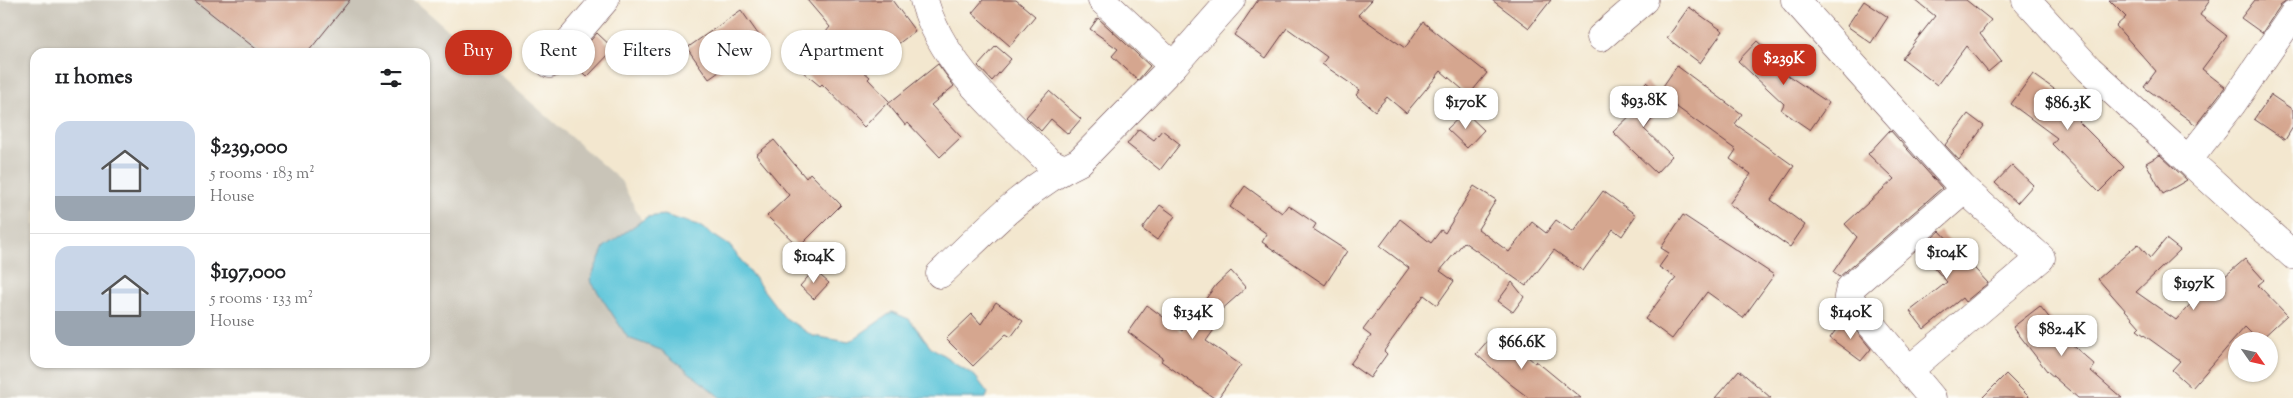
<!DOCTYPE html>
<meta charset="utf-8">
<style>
body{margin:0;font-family:"Sorts Mill Goudy",serif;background:#f2f2f2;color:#202124;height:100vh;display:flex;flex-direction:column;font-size:19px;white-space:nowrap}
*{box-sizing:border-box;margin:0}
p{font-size:16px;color:#757577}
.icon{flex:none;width:28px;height:28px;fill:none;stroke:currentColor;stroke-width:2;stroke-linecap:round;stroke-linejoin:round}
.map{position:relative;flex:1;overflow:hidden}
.details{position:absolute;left:30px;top:48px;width:400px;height:320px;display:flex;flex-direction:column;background:#fff;border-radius:15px;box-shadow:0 1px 4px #0004}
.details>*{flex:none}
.guide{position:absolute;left:445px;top:30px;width:475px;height:45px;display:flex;gap:10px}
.needle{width:32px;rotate:124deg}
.tools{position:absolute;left:2228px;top:332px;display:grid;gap:10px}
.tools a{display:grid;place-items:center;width:50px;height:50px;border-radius:50%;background:#fff;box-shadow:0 1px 4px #0004;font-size:25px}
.price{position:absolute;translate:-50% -42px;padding:0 11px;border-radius:10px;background:#fff;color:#222;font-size:16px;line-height:32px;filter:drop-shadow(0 1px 2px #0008)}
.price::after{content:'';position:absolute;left:50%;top:30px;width:15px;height:11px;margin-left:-8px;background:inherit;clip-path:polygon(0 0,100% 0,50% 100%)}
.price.active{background:#c8321e;color:#fff}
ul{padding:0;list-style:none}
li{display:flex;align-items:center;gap:15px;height:125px;padding:0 25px}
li+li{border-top:1px solid #e0e0e0}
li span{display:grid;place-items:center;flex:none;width:140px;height:100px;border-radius:15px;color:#555}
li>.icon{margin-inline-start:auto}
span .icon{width:60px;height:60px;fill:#fffc;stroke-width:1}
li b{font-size:21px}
h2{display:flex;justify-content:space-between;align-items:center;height:60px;padding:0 25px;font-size:21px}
.pill{padding:0 18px;border-radius:22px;background:#fff;box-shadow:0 1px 4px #0004;font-size:18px;line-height:45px}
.pill.active{background:#c8321e;color:#fff}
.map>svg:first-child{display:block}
</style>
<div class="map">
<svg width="2293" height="398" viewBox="0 0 2293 398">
<rect width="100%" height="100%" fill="#fdfcf7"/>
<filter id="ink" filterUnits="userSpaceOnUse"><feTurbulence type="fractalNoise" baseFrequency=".02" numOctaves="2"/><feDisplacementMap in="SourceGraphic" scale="10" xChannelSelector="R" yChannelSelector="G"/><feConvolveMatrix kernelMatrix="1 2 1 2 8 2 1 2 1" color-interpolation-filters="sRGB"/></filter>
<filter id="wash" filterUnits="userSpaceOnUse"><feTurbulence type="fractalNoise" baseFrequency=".0096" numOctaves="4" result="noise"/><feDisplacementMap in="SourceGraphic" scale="20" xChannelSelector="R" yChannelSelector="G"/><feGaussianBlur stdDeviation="1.12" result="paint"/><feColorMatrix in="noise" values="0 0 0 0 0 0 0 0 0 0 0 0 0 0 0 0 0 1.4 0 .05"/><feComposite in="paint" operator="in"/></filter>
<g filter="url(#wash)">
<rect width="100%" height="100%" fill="#f3e7cf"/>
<!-- industrial -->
<path fill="#c9c4b8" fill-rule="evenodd" d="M0 0H414L621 181 735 398H0ZM35 52H425V362H35Z"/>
<!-- water -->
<polygon fill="#5dc5d9" stroke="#547282" points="664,215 698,225 730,246 784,317 813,336 849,342 892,312 909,319 931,347 975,376 988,393 986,398 721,398 661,350 628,338 590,280 604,247 647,217"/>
<g id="blocks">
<!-- building -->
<g fill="#d5a68f">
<polygon points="194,0 350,0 308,52 260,52"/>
<polygon points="807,0 892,0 915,31 863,71 870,77 868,79 889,101 864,127 822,84 820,86 797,67 830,27"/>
<polygon points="983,0 1016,0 1035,16 1010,46 972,13"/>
<polygon points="1258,0 1372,0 1358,15 1405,48 1423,22 1487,73 1469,95 1441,71 1406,113 1387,97 1375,111 1356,95 1360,90 1322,64 1327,57 1287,28 1266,58 1234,35"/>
<polygon points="1492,0 1551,0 1529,28"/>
<polygon points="1915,0 1966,0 1991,20 1980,34 2001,61 1988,72 1966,46 1937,85 1902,58 1935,16"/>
<polygon points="2109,0 2210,0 2200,15 2227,36 2202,69 2225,87 2196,125 2144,87 2156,71 2116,26 2126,17"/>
<polygon points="2255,0 2288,0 2280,6 2262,33 2241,18"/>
<polygon points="1864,1 1888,17 1871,43 1847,26"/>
<polygon points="1689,7 1723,31 1700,63 1667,38"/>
<polygon points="741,10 763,41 709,79 687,48"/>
<polygon points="1098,18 1150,66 1138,80 1112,56 1118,49 1090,29"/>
<polygon points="597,33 614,49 587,77 572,62"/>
<polygon points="1757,41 1787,68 1783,72 1829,103 1810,130 1781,110 1784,104 1738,61"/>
<polygon points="996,46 1011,59 992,81 978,66"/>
<polygon points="938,64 954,86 931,105 961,137 940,157 908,123 905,125 888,104"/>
<polygon points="1677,66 1742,114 1735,124 1794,166 1771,200 1805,225 1790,247 1729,204 1751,174 1730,159 1736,150 1667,100 1659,92"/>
<polygon points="2033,74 2085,111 2078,121 2124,167 2099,192 2052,144 2057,138 2011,104"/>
<polygon points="1646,82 1668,101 1644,129 1672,156 1656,173 1613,132 1634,112 1626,105"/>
<polygon points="1049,91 1081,119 1068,134 1051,119 1041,131 1026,117"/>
<polygon points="2271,95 2293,110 2293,127 2285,140 2254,119"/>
<polygon points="1465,112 1484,130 1467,148 1447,129"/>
<polygon points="1968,114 1984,126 1959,160 1945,145"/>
<polygon points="1139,129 1154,140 1162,130 1180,144 1160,170 1127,144"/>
<polygon points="1890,130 1942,188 1839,277 1833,272 1857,237 1845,224 1894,179 1868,154"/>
<polygon points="774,140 806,178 810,173 841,205 799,247 767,216 789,195 756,155"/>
<polygon points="2160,155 2187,180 2163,194 2146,163"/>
<polygon points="2012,165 2033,185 2017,203 1995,183"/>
<polygon points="1245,186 1282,213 1288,205 1316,224 1313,229 1347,251 1325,285 1262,242 1267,234 1230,207"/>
<polygon points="1474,186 1496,200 1478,229 1509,252 1532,222 1546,233 1556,220 1573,232 1603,191 1636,215 1622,236 1613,229 1583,271 1554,250 1526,286 1464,242 1440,271 1454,281 1437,305 1424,295 1384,351 1387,354 1370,378 1350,364 1371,336 1363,330 1409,268 1380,246 1400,219 1431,243 1441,230 1445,233"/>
<polygon points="1160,205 1175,216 1157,240 1142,229"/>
<polygon points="1683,215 1774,275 1743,318 1707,292 1672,339 1645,319 1676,278 1659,267 1669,253 1661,248"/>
<polygon points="1940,231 1988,283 1965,302 1962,298 1924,329 1910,311 1947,282 1918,250"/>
<polygon points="2166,239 2180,250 2136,292 2176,320 2195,299 2197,300 2245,259 2264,280 2258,285 2287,315 2259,341 2245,327 2192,388 2172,370 2180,361 2137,330 2140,327 2098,279 2138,244 2150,258"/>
<polygon points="814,270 829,283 814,299 800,286"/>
<polygon points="1231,271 1246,288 1211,319 1218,324 1206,341 1241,365 1218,398 1214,398 1161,361 1163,358 1128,332 1147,305 1182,331 1216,285"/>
<polygon points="1512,282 1524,297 1513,312 1498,301"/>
<polygon points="996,302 1023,321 1011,337 1006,334 973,366 946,339 972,314 981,324"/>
<polygon points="2040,306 2067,340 2095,365 2091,371 2122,398 2078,398 2047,371 2013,327"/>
<polygon points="1845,317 1871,349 1861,361 1830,338"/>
<polygon points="1497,330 1535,363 1536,361 1581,398 1529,398 1509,383 1476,354"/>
<polygon points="1739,370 1771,398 1715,398"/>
<polygon points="2006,374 2030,398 1982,398"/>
</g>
</g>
</g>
<g filter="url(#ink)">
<use href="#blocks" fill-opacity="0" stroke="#633d44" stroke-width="1"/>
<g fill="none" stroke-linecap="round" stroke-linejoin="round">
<!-- minor casing -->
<g stroke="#633d44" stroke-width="29">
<g id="minor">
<path d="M924 0C942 66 1003 115 1049 162L1064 169"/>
<polyline points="1102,0 1173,66"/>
<polyline points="1795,0 1963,188 2041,258 1909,370"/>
<polyline points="2026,0 2089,69 2188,160 2232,104 2293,15"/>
<polyline points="1601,37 1644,0"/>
<polyline points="550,64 605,0"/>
<polyline points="2188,160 2293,255"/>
<path d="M940 274C983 234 1025 187 1079 162L1173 66 1231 0"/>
<polyline points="1932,398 1848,297 1850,288 1957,196 1963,188"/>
</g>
</g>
<!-- minor -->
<use href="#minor" stroke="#fff" stroke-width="28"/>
</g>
</g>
</svg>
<div class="tools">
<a><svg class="needle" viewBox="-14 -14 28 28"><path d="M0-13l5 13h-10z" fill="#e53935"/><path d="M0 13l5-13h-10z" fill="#757577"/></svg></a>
</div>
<b class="price active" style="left:1784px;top:86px">$239K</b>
<b class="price" style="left:1644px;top:128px">$93.8K</b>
<b class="price" style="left:1466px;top:130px">$170K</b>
<b class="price" style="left:2068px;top:131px">$86.3K</b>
<b class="price" style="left:1947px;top:280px">$104K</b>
<b class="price" style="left:814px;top:284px">$104K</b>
<b class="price" style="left:2194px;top:311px">$197K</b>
<b class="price" style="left:1193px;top:340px">$134K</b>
<b class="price" style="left:1851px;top:340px">$140K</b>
<b class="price" style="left:2062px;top:357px">$82.4K</b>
<b class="price" style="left:1522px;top:370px">$66.6K</b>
<div class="guide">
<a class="pill active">Buy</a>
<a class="pill">Rent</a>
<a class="pill">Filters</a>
<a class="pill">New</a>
<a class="pill">Apartment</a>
</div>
<section class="details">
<h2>11 homes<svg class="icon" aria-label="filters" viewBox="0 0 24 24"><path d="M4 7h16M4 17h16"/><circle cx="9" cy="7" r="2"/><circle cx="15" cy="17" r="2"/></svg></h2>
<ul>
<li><span style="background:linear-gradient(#c9d6e8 75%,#9aa5b1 0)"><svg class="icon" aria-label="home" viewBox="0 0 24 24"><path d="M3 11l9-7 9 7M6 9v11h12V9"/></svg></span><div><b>$239,000</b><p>5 rooms · 183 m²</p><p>House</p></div></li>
<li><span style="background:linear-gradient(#c9d6e8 65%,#9aa5b1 0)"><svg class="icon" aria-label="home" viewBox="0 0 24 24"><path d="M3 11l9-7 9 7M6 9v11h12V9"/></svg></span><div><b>$197,000</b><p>5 rooms · 133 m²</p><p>House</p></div></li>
</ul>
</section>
</div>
